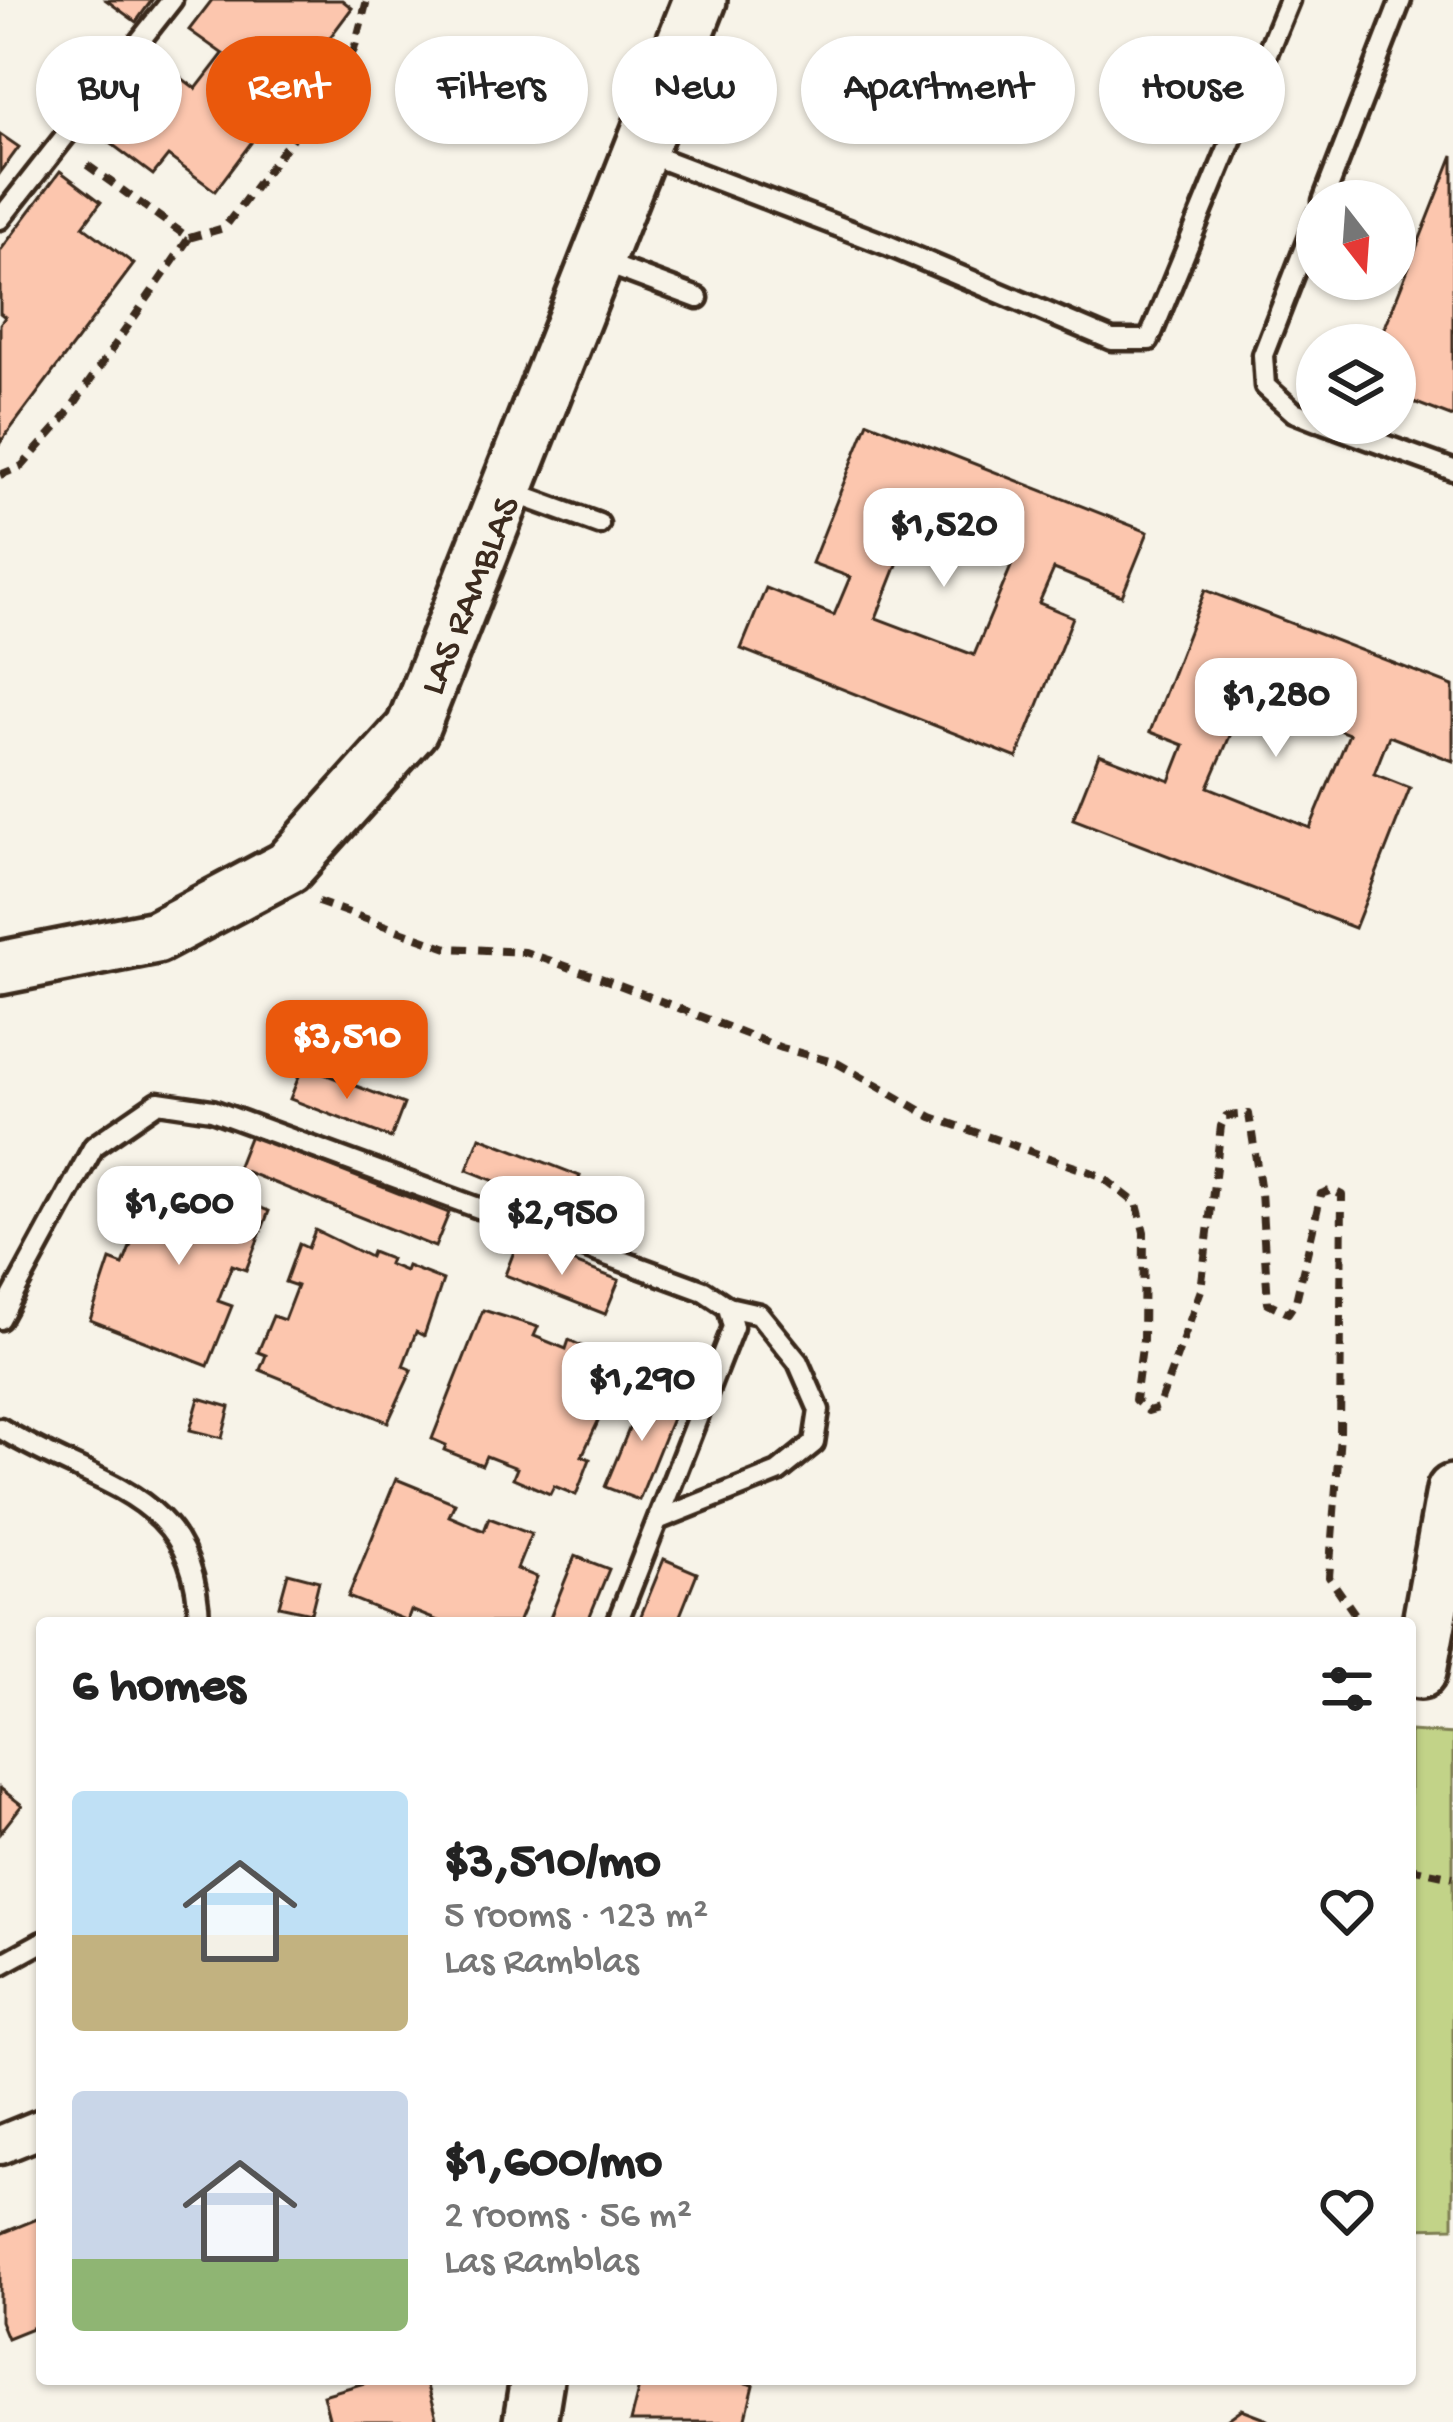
<!DOCTYPE html>
<meta charset="utf-8">
<style>
body{margin:0;font-family:"Gochi Hand",sans-serif;background:#f2f2f2;color:#222;height:100vh;display:flex;flex-direction:column;font-size:45px;white-space:nowrap}
*{box-sizing:border-box;margin:0}
p{font-size:39px;color:#767676}
.icon{flex:none;width:66px;height:66px;fill:none;stroke:currentColor;stroke-width:2;stroke-linecap:round;stroke-linejoin:round}
.map{position:relative;flex:1;overflow:hidden}
.panel{position:absolute;left:36px;top:1617px;width:1380px;height:768px;display:flex;flex-direction:column;background:#fff;border-radius:12px;box-shadow:0 3px 9px #0004}
.panel>*{flex:none}
.top-card{position:absolute;left:36px;top:36px;width:1383px;height:108px;display:flex;gap:24px}
.needle{width:78px;rotate:163deg}
.controls{position:absolute;left:1296px;top:180px;display:grid;gap:24px}
.controls a{display:grid;place-items:center;width:120px;height:120px;border-radius:50%;background:#fff;box-shadow:0 3px 9px #0004;font-size:60px}
.price{position:absolute;translate:-50% -102px;padding:0 27px;border-radius:24px;background:#fff;color:#222;font-size:39px;line-height:78px;filter:drop-shadow(0 3px 6px #0008)}
.price::after{content:'';position:absolute;left:50%;top:72px;width:36px;height:27px;margin-left:-18px;background:inherit;clip-path:polygon(0 0,100% 0,50% 100%)}
.price.selected{background:#ea580c;color:#fff}
ul{padding:0;list-style:none}
li{display:flex;align-items:center;gap:36px;height:300px;padding:0 36px}
li span{display:grid;place-items:center;flex:none;width:336px;height:240px;border-radius:12px;color:#555}
li>.icon{margin-inline-start:auto}
span .icon{width:144px;height:144px;fill:#fffc;stroke-width:1}
li b{font-size:51px}
h2{display:flex;justify-content:space-between;align-items:center;height:144px;padding:0 36px;font-size:51px}
.chip{padding:0 42px;border-radius:54px;background:#fff;box-shadow:0 3px 9px #0004;font-size:42px;line-height:108px}
.chip.selected{background:#ea580c;color:#fff}
.map>svg:first-child{display:block}
</style>
<div class="map">
<svg width="1453" height="2422" viewBox="0 0 1453 2422">
<rect width="100%" height="100%" fill="#f7f3e8"/>
<filter id="ink" filterUnits="userSpaceOnUse"><feTurbulence type="fractalNoise" baseFrequency=".00833" numOctaves="2"/><feDisplacementMap in="SourceGraphic" scale="24" xChannelSelector="R" yChannelSelector="G"/><feConvolveMatrix kernelMatrix="1 2 1 2 8 2 1 2 1" color-interpolation-filters="sRGB"/></filter>
<g filter="url(#ink)">
<!-- green -->
<polygon fill="#c2d388" stroke="#7e7e53" stroke-width="3" points="1410,1731 1453,1734 1453,2227 1410,2228"/>
<!-- building -->
<g fill="#fcc6ae" stroke="#3b2a1e" stroke-width="3" fill-rule="evenodd">
<polygon points="106,0 152,0 136,22"/>
<polygon points="212,0 342,0 352,8 215,191 168,156 153,175 109,142 166,66 196,89 223,54 189,30"/>
<polygon points="0,134 19,147 0,173"/>
<polygon points="1453,155 1453,417 1395,395 1395,345 1378,345"/>
<polygon points="60,171 101,202 83,226 134,264 0,443 0,324 5,317 0,313 0,251"/>
<path d="M868 422 1148 532 1122 596 1054 569 1039 603 1073 617 1017 758 741 649 766 588 834 615 850 577 812 563ZM913 524 1012 564 974 655 876 618Z"/>
<path d="M1205 590 1453 686V761L1389 736 1374 774 1410 788 1355 928 1073 819 1099 754 1170 781 1184 745 1150 732ZM1248 694 1349 734 1310 828 1208 787Z"/>
<polygon points="303,1066 404,1104 391,1138 290,1099"/>
<polygon points="250,1135 449,1213 435,1247 237,1168"/>
<polygon points="480,1137 580,1176 567,1210 467,1170"/>
<polygon points="182,1177 269,1211 246,1270 232,1265 218,1301 232,1306 208,1366 90,1320 110,1260 123,1265 137,1229 123,1224 139,1183 174,1196"/>
<polygon points="315,1230 370,1257 372,1252 390,1259 388,1264 405,1271 407,1266 443,1280 424,1336 416,1332 403,1366 412,1370 388,1422 260,1370 266,1355 258,1352 273,1316 284,1320 297,1286 285,1282 299,1244 308,1248"/>
<polygon points="518,1241 619,1280 605,1314 505,1275"/>
<polygon points="483,1310 538,1327 534,1336 566,1349 569,1340 624,1366 582,1456 590,1459 576,1495 554,1486 550,1494 513,1478 517,1468 486,1456 482,1465 444,1450 446,1445 432,1439"/>
<polygon points="646,1388 679,1401 639,1500 605,1487"/>
<polygon points="199,1398 230,1407 222,1438 190,1430"/>
<polygon points="396,1479 455,1503 449,1516 484,1531 489,1518 531,1534 517,1569 537,1577 518,1623 443,1623 411,1610 407,1621 348,1597"/>
<polygon points="575,1556 609,1569 587,1623 548,1623"/>
<polygon points="664,1559 697,1573 677,1623 638,1623"/>
<polygon points="288,1573 319,1581 311,1613 279,1606"/>
<polygon points="0,1788 22,1805 0,1833"/>
<polygon points="42,2217 42,2324 7,2338 0,2321 0,2234"/>
<polygon points="425,2379 437,2422 330,2422 323,2395 378,2379"/>
<polygon points="641,2379 729,2379 754,2385 745,2422 630,2422"/>
<polygon points="1242,2409 1268,2419 1269,2422 1224,2422"/>
</g>
<g fill="none" stroke-linecap="round" stroke-linejoin="round">
<!-- lane casing -->
<g stroke="#3b2a1e" stroke-width="27">
<g id="lane">
<polyline points="646,153 887,245 1112,340 1149,340 1289,0"/>
<polyline points="1323,201 1401,0"/>
<polyline points="1317,216 1263,355 1265,386 1294,412 1317,421"/>
<polyline points="0,219 172,0"/>
<polyline points="599,261 698,298"/>
<polyline points="1324,423 1453,470"/>
<polyline points="511,492 599,524"/>
<polyline points="0,1319 94,1146 158,1102 212,1110 704,1291 728,1307 733,1327 617,1623"/>
<path d="M0 1428C93 1487 197 1488 199 1623"/>
<polyline points="660,1519 778,1472 814,1443 819,1410 798,1362 759,1314 728,1307"/>
<polyline points="0,1965 42,1942"/>
</g>
</g>
<!-- street casing -->
<g stroke="#3b2a1e" stroke-width="45">
<polyline id="street" points="0,2145 42,2128"/>
</g>
<!-- secondary casing -->
<g stroke="#3b2a1e" stroke-width="60">
<g id="secondary">
<polyline points="0,968 156,937 288,867 412,729 700,0"/>
<polyline points="1420,1672 1453,1491"/>
<polyline points="530,2422 537,2379"/>
</g>
</g>
<!-- path -->
<g stroke="#3b2a1e" stroke-width="8" stroke-dasharray="12 9" stroke-linecap="butt">
<polyline points="189,238 224,228 334,83 354,50 367,0"/>
<polyline points="0,475 22,466 63,420 189,238 80,160"/>
<polyline points="318,902 448,948 525,952 609,981 782,1048 837,1063 932,1117 1101,1176 1137,1204 1144,1232 1143,1340 1135,1400 1148,1411 1158,1408 1201,1290 1221,1126 1226,1116 1249,1114 1261,1192 1268,1303 1288,1313 1296,1301 1321,1194 1332,1190 1342,1195 1340,1435 1329,1577 1359,1620 1378,1623"/>
<polyline points="1410,1868 1453,1877"/>
</g>
<!-- lane -->
<use href="#lane" stroke="#f7f3e8" stroke-width="18"/>
<!-- street -->
<use href="#street" stroke="#f7f3e8" stroke-width="36"/>
<!-- secondary -->
<use href="#secondary" stroke="#f7f3e8" stroke-width="51"/>
</g>
</g>
<g text-anchor="middle" stroke-width="10" stroke-linejoin="round" paint-order="stroke">
<!-- street labels -->
<g font-size="39" fill="#3b2a1e" stroke="#f7f3e8">
<text transform="translate(466 594) rotate(-68)" y="14">LAS RAMBLAS</text>
</g>
</g>
</svg>
<div class="controls">
<a><svg class="needle" viewBox="-14 -14 28 28"><path d="M0-13l5 13h-10z" fill="#e53935"/><path d="M0 13l5-13h-10z" fill="#767676"/></svg></a>
<a><svg class="icon" aria-label="layers" viewBox="0 0 24 24"><path d="M12 4l9 5-9 5-9-5zM3 14l9 5 9-5"/></svg></a>
</div>
<b class="price" style="left:944px;top:590px">$1,520</b>
<b class="price" style="left:1276px;top:760px">$1,280</b>
<b class="price selected" style="left:347px;top:1102px">$3,510</b>
<b class="price" style="left:179px;top:1268px">$1,600</b>
<b class="price" style="left:562px;top:1278px">$2,950</b>
<b class="price" style="left:642px;top:1444px">$1,290</b>
<div class="top-card">
<a class="chip">Buy</a>
<a class="chip selected">Rent</a>
<a class="chip">Filters</a>
<a class="chip">New</a>
<a class="chip">Apartment</a>
<a class="chip">House</a>
</div>
<section class="panel">
<h2>6 homes<svg class="icon" aria-label="filters" viewBox="0 0 24 24"><path d="M4 7h16M4 17h16"/><circle cx="9" cy="7" r="2"/><circle cx="15" cy="17" r="2"/></svg></h2>
<ul>
<li><span style="background:linear-gradient(#bfe0f5 60%,#c2b280 0)"><svg class="icon" aria-label="home" viewBox="0 0 24 24"><path d="M3 11l9-7 9 7M6 9v11h12V9"/></svg></span><div><b>$3,510/mo</b><p>5 rooms · 123 m²</p><p>Las Ramblas</p></div><svg class="icon" aria-label="heart" viewBox="0 0 24 24"><path d="M12 20l-8-8c-3-5 5-10 8-4 3-6 11-1 8 4z"/></svg></li>
<li><span style="background:linear-gradient(#c9d6e8 70%,#8fb573 0)"><svg class="icon" aria-label="home" viewBox="0 0 24 24"><path d="M3 11l9-7 9 7M6 9v11h12V9"/></svg></span><div><b>$1,600/mo</b><p>2 rooms · 56 m²</p><p>Las Ramblas</p></div><svg class="icon" aria-label="heart" viewBox="0 0 24 24"><path d="M12 20l-8-8c-3-5 5-10 8-4 3-6 11-1 8 4z"/></svg></li>
</ul>
</section>
</div>
